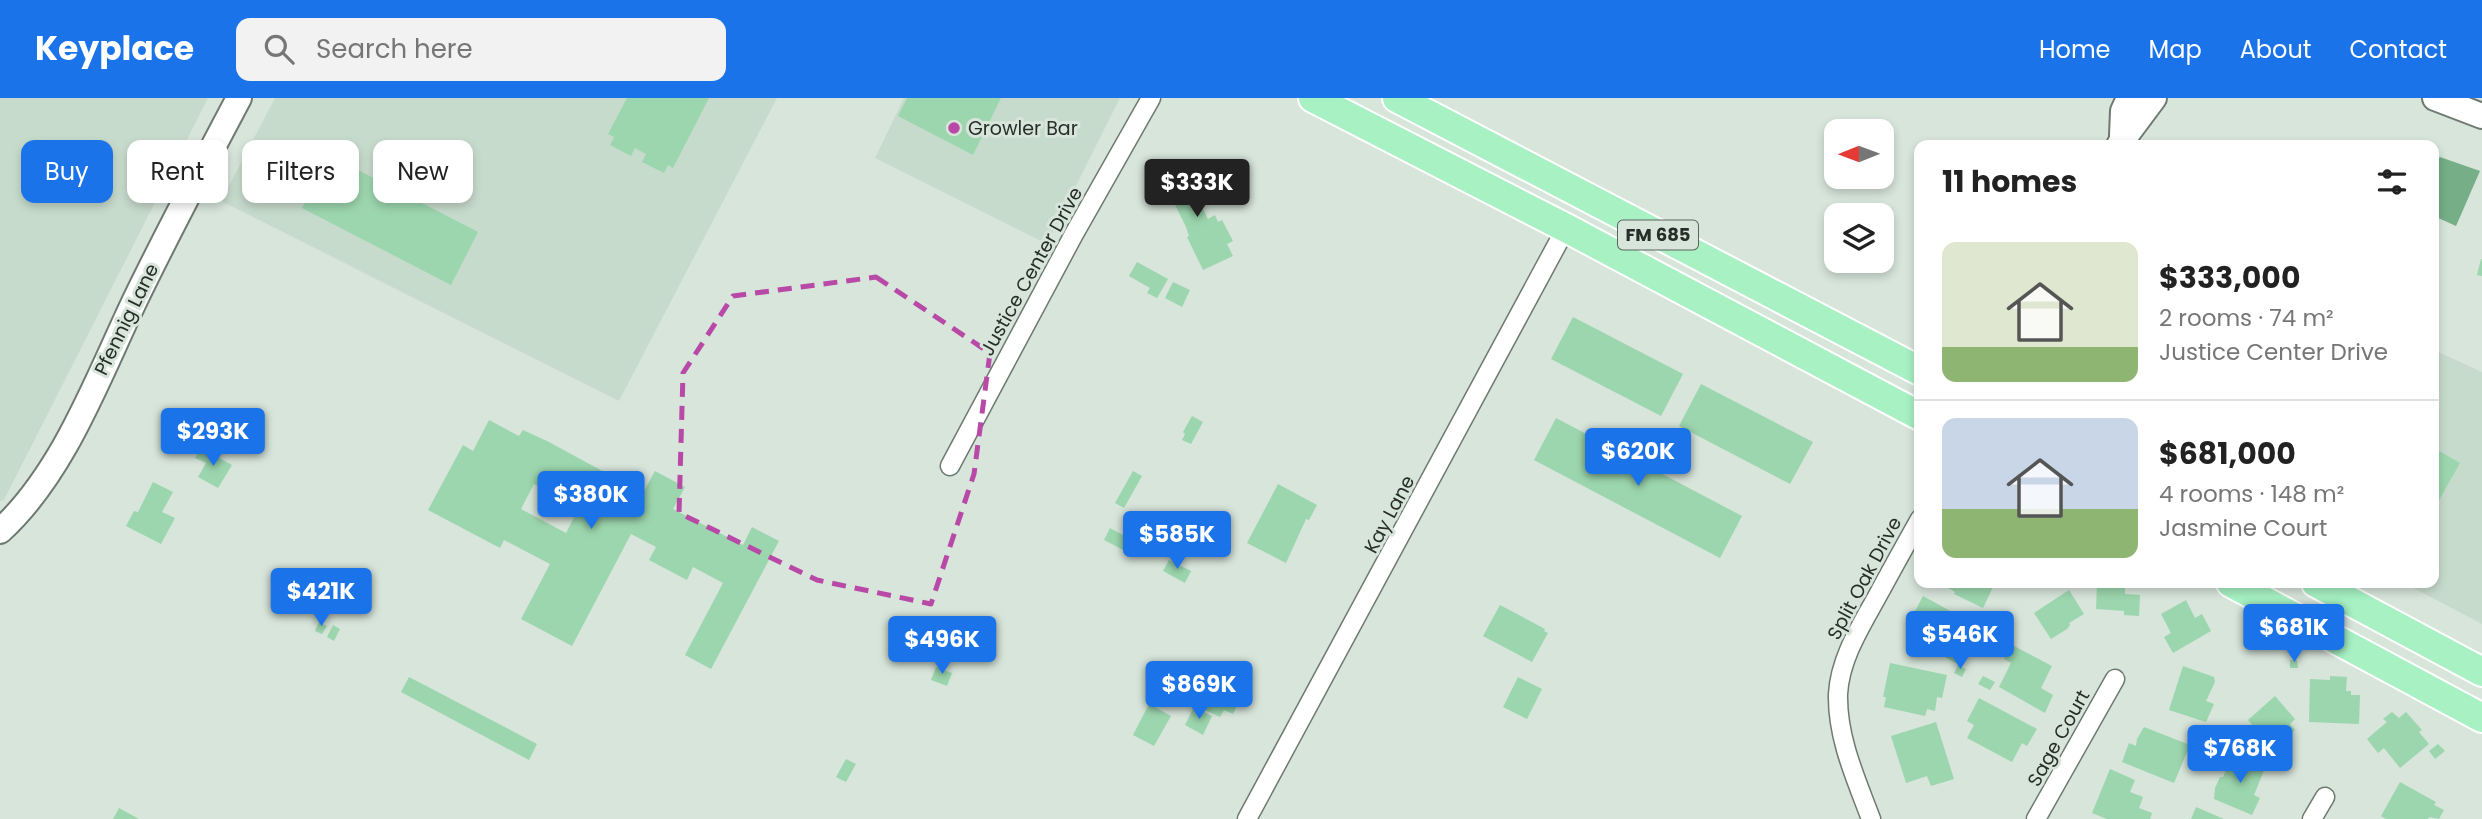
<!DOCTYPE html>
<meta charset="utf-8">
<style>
body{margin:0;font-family:Poppins,sans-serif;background:#f2f2f2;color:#222;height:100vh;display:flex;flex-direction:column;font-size:26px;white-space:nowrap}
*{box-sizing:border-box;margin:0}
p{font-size:23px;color:#767676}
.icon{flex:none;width:38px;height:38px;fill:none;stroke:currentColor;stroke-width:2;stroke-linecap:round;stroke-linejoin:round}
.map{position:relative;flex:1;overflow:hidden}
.panel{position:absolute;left:1914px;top:42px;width:525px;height:448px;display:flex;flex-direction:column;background:#fff;border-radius:14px;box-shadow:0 4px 10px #0003}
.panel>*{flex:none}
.hud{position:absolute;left:21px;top:42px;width:665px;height:63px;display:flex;gap:14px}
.needle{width:46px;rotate:269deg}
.tools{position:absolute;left:1824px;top:21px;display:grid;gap:14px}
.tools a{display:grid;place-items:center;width:70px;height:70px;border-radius:14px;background:#fff;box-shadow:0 4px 10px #0003;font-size:35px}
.price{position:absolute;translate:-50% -60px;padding:0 16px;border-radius:7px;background:#1a73e8;color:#fff;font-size:23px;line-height:46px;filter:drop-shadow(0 2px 4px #0008)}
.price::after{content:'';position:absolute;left:50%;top:42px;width:21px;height:16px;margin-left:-10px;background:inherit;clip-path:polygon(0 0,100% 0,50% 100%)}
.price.on{background:#222;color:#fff}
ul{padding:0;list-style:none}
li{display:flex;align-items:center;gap:21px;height:175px;padding:0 28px}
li+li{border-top:2px solid #e0e0e0}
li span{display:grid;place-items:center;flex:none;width:196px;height:140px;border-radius:14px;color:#555}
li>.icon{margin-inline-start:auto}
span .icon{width:84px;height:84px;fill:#fffc;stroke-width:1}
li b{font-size:30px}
h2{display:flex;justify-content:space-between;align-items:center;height:84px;padding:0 28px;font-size:30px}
.chip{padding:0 24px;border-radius:14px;background:#fff;box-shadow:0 4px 10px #0003;font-size:24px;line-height:63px}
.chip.on{background:#1a73e8;color:#fff}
header{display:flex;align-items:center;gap:42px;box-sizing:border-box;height:98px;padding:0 35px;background:#1a73e8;color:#fff}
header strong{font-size:33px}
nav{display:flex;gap:38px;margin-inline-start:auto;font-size:24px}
.search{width:490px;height:63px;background:#f2f2f2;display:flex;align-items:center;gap:18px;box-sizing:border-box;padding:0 24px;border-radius:14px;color:#767676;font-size:26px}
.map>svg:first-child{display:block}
</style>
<header>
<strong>Keyplace</strong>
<div class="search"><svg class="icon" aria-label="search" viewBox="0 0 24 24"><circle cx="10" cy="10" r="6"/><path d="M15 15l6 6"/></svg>Search here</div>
<nav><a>Home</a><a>Map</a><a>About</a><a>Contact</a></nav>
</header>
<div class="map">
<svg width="2482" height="721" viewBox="0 0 2482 721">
<rect width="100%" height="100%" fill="#d7e5db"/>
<!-- built -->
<g fill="#c7dbcc">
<polygon points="0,0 208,0 4,402 0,403"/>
<polygon points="275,0 777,0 619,303 221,103"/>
<polygon points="904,0 1120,0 1047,146 875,60"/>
<polygon points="2434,252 2482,274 2482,526 2404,485 2434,485"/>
</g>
<!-- water -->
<polygon fill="#75ae87" points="2440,59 2480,73 2456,128 2434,118 2434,68"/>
<!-- building -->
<g fill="#9cd6ae" fill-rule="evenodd">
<polygon points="627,0 709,0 673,70 668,67 664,75 642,64 646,56 635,50 631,58 610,47 614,39 608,36"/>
<polygon points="907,0 1001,0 973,57 898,18"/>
<polygon points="329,57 478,134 451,187 302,110"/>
<polygon points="1179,62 1208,121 1215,117 1218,124 1222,122 1233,143 1227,146 1233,158 1203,172 1187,139 1189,138 1186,129 1158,72"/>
<polygon points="2481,161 2482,161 2482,178 2477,177"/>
<polygon points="1137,164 1168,181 1157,200 1147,195 1150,190 1129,178"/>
<polygon points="1173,184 1190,192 1182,209 1165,200"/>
<polygon points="1573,219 1683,276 1661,318 1551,261"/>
<polygon points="1701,286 1813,344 1790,386 1679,328"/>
<polygon points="1192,318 1203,324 1191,346 1182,342 1185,336 1183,334"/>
<polygon points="1556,320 1742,418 1720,460 1534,362"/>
<path d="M489 322 519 338 523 332 547 343 643 395 655 373 685 389 673 411 743 447 752 429 779 443 711 571 685 557 723 485 693 469 687 482 649 462 656 449 631 436 572 548 521 521 550 466 504 442 500 450 428 412 463 347 473 353ZM534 386 579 410 566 435 521 411Z"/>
<polygon points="201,350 232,367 218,390 198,379 206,365 195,360"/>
<polygon points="2434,350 2460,365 2434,411"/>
<polygon points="1133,373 1142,378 1124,410 1115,405"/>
<polygon points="153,384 173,394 162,414 175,420 161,446 126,428 134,413 138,414"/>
<polygon points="1278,386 1317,407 1309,422 1306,421 1286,465 1247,445"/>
<polygon points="1110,430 1137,445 1131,456 1104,442"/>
<polygon points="1169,462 1191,473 1185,485 1163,473"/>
<polygon points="1940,485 1984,485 1993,489 1983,510 1954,496 1955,494"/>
<polygon points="2097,485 2125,485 2125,496 2140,497 2139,518 2124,517 2124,513 2096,511"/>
<polygon points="2069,492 2084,516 2069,525 2070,527 2067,531 2051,541 2034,515"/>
<polygon points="1923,498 1976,527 1956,565 1916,544 1926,521 1914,515"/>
<polygon points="2186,502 2195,520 2202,516 2211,533 2173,555 2164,539 2171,535 2161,516"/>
<polygon points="1500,507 1545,531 1544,533 1548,535 1532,564 1483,538"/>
<polygon points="319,524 327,528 322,536 315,533"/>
<polygon points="333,527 340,531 334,543 327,539"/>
<polygon points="2012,547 2052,568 2041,590 2053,597 2045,615 1999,589 2011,565 2004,561"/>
<polygon points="2290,562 2297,562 2298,570 2290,570"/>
<polygon points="1890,565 1947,577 1942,600 1937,599 1935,613 1927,611 1925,618 1884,609 1886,599 1883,599"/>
<polygon points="1958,567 1966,571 1962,579 1954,575"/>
<polygon points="2183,568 2214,579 2215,584 2206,603 2214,606 2206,624 2169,612"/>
<polygon points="936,569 952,575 947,588 931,582"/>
<polygon points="1200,574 1219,583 1221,579 1237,587 1232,595 1241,599 1233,616 1224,612 1220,619 1205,612 1212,596 1194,587"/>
<polygon points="1983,578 1995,584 1990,592 1978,586"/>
<polygon points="2330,578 2347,579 2346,593 2351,593 2351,597 2360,597 2359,626 2309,624 2310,581 2330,582"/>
<polygon points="409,579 537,646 529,662 401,594"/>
<polygon points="1518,579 1542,591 1527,621 1503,609"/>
<polygon points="2275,598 2295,621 2290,626 2295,632 2290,637 2292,639 2275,653 2248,622"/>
<polygon points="1979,600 2037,631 2027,648 2022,645 2012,664 1967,640 1974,627 1967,623"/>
<polygon points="1149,606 1171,618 1154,648 1133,637"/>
<polygon points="1194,609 1212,618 1203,637 1185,627"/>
<polygon points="2392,614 2399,620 2406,614 2422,632 2419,634 2429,646 2400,670 2384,650 2378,655 2367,641 2387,624 2383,621"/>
<polygon points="1936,624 1954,681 1931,688 1927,678 1906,685 1891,638"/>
<polygon points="2144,629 2190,647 2174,685 2122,664 2129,645 2136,648 2137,641"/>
<polygon points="2438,646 2445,653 2435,661 2429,653"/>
<polygon points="2233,656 2265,670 2254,697 2260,700 2252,717 2214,701 2215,690 2220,679 2223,679"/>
<polygon points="846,661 856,666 846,684 836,679"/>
<polygon points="2110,671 2135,682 2130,694 2143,699 2139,710 2152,715 2150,721 2107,721 2092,715"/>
<polygon points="2400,684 2436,704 2434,707 2444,712 2439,721 2429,719 2428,721 2386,721 2381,718"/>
<polygon points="2196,709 2224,721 2191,721"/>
<polygon points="119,710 139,721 113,721"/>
</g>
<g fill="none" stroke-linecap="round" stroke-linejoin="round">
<!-- street casing -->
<g stroke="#6e7a71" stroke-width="21">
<g id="street">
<polyline points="950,368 1074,136 1151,0"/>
<polyline points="1247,721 1566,130"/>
<path d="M1871 721C1856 681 1837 640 1838 596 1840 560 1861 528 1878 497 1892 471 1906 446 1920 421"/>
<polyline points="2036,721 2115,581"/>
<polyline points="2312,721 2325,699"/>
</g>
</g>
<!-- secondary casing -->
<g stroke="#6e7a71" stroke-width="28">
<g id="secondary">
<polyline points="2435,0 2482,18"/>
<polyline points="2122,37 2123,13 2129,0"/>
<polyline points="2119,47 2154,0"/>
<path d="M0 433C64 375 99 277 136 200 169 132 204 66 239 0"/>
</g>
</g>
<!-- primary casing -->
<g stroke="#fff" stroke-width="32">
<g id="primary">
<polyline points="1313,0 1566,130 1920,318"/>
<polyline points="1397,0 1920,273"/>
<polyline points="2231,485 2482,620"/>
<polyline points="2316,485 2482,574"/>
</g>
</g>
<!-- street -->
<use href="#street" stroke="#fff" stroke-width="18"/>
<!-- secondary -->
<use href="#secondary" stroke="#fff" stroke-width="24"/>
<!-- primary -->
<use href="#primary" stroke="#a7f1c3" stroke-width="28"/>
</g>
<!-- marked area -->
<path fill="none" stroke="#b849a7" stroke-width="5" stroke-dasharray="14 9" stroke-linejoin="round" d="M876 179 990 255 974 376 931 506 817 482 679 415 683 275 733 198Z"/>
<!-- markers -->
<circle fill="#b849a7" stroke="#d7e5db" stroke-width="2.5" cx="954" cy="30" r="7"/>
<g text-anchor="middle" stroke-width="6" stroke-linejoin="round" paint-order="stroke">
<!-- shield labels -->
<rect fill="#d7e5db" stroke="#5c645e" stroke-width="2" x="1618" y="122.5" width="80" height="29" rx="5"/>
<g font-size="18" font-weight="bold" fill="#272d29">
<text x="1658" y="143">FM 685</text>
</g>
<!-- poi labels -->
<g font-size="19" fill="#272d29" stroke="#d7e5db" text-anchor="start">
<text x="968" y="37">Growler Bar</text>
</g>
<!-- street labels -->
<g font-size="19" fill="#272d29" stroke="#d7e5db">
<text transform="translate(1031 173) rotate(-61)" y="7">Justice Center Drive</text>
<text transform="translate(126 221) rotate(-64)" y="7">Pfennig Lane</text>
<text transform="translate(1389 416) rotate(-62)" y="7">Kay Lane</text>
<text transform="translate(1864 480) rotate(-62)" y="7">Split Oak Drive</text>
<text transform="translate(2058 640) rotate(-61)" y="7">Sage Court</text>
</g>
</g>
</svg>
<div class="tools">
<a><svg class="needle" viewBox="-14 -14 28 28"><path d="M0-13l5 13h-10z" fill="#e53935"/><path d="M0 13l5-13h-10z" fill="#767676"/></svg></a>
<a><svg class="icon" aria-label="layers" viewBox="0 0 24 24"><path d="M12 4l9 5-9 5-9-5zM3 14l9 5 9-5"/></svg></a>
</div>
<b class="price on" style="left:1197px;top:121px">$333K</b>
<b class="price" style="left:213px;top:370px">$293K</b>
<b class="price" style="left:1638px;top:390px">$620K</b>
<b class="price" style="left:591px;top:433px">$380K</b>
<b class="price" style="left:1177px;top:473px">$585K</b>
<b class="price" style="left:321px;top:530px">$421K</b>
<b class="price" style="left:2294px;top:566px">$681K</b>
<b class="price" style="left:1960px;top:573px">$546K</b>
<b class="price" style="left:942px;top:578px">$496K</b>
<b class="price" style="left:1199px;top:623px">$869K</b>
<b class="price" style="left:2240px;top:687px">$768K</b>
<div class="hud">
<a class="chip on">Buy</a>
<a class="chip">Rent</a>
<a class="chip">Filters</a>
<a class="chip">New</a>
</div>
<section class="panel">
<h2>11 homes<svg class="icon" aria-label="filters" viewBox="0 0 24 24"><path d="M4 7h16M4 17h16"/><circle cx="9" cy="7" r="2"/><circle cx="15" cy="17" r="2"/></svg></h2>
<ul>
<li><span style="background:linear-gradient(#dfe7d0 75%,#8fb573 0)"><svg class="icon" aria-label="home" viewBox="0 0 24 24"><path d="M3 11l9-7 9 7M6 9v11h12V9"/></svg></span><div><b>$333,000</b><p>2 rooms · 74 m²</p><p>Justice Center Drive</p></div></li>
<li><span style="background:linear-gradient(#c9d6e8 65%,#8fb573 0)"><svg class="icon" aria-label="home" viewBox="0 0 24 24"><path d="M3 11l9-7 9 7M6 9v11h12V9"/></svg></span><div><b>$681,000</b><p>4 rooms · 148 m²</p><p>Jasmine Court</p></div></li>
</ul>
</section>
</div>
